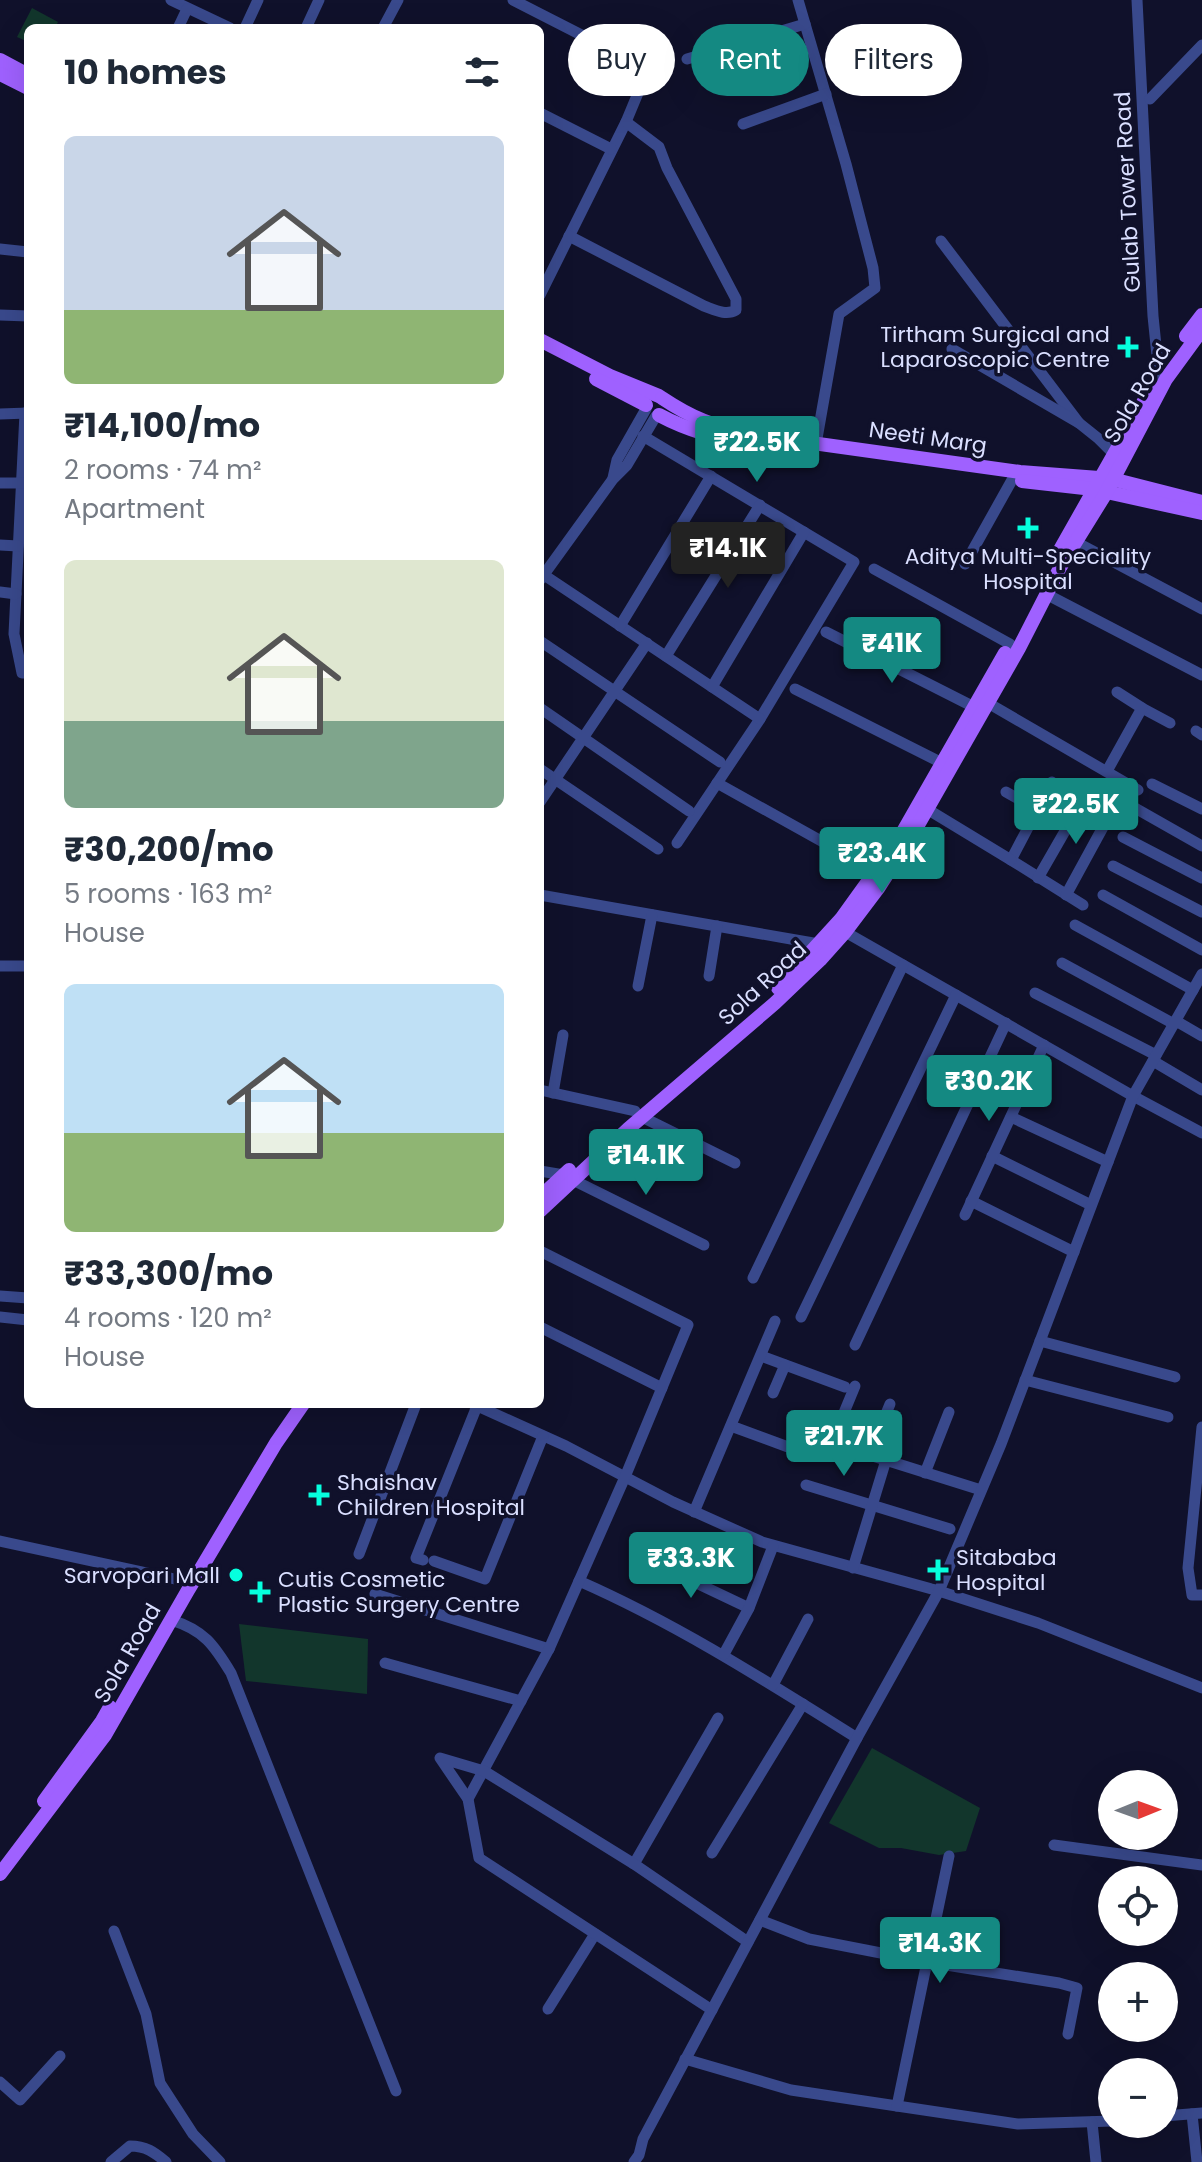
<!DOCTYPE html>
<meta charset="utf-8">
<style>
body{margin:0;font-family:Poppins,sans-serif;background:#f2f2f3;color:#1f2937;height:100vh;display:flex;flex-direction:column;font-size:30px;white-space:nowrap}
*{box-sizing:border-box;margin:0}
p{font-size:26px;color:#747a83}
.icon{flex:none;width:44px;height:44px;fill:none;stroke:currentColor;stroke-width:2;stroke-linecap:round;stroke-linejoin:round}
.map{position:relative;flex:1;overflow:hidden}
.sheet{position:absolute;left:24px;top:24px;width:520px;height:1384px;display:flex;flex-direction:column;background:#fff;border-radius:12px;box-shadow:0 8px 32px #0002}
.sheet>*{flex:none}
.guide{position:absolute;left:568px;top:24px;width:514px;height:72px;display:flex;gap:16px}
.needle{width:52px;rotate:89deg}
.fabs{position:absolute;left:1098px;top:1770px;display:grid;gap:16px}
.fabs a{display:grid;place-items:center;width:80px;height:80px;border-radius:50%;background:#fff;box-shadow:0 8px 32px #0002;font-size:40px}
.price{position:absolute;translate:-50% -68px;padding:0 18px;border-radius:8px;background:#148982;color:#fff;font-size:26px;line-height:52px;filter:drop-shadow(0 2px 4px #0008)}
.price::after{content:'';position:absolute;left:50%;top:48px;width:24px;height:18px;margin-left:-12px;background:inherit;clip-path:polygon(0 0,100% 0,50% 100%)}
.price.current{background:#222;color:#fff}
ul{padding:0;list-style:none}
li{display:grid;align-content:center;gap:16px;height:424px;padding:0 40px}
li span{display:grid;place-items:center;height:248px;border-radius:12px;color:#555}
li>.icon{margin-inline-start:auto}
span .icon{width:144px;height:144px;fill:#fffc;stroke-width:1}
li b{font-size:34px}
h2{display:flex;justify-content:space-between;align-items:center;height:96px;padding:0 40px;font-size:34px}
.pill{padding:0 28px;border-radius:36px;background:#fff;box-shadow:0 8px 32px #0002;font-size:28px;line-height:72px}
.pill.current{background:#148982;color:#fff}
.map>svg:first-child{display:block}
</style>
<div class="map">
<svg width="1202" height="2162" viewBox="0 0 1202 2162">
<rect width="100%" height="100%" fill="#10112b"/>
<!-- green -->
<g fill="#12362c">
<polygon points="32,8 58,22 55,28 28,28 28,42 17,37"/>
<polygon points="239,1624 368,1639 367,1694 246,1681"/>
<polygon points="872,1748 980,1808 966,1851 939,1855 901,1848 879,1848 829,1823"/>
</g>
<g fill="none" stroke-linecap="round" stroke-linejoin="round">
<!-- minor -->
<g stroke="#39498c" stroke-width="11">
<polyline points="171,0 230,28"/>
<polyline points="513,0 648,69 626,122 540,295"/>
<polyline points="798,0 846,164 873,268 875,288 839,314 816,444"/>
<polyline points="1137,0 1153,316 1159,375 1166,379"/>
<polyline points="178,28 187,9"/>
<polyline points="245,28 258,0"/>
<polyline points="306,28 319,0"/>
<polyline points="383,28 398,0"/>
<polyline points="687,59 805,24"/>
<polyline points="1150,99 1202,45"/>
<polyline points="540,113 611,149"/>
<polyline points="743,124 826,94"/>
<path d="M569 236 704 306C715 310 726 316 736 310V299L667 168 659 147 626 122"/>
<polyline points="941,241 1079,423"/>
<polyline points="0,249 28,252"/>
<polyline points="0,315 28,316"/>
<polyline points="952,349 1079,423 1099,439 1114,454"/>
<polyline points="25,413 14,634 22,673 28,673"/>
<polyline points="0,414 28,413"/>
<polyline points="643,436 854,562 760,719 677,843"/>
<polyline points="613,478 617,460 646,409"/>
<polyline points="0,483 22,483"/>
<polyline points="1076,542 1202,609"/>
<polyline points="0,545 18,546"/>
<polyline points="965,564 1012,480"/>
<polyline points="874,569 1010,644"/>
<polyline points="544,575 760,719"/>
<polyline points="540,580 613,479 627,465 656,416"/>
<polyline points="0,592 16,594"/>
<polyline points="1046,594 1202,675"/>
<polyline points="620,626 711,476"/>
<polyline points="826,632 974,707"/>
<polyline points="540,641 720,762"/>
<polyline points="666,656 760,505"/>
<polyline points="712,687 804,532"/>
<polyline points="795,689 942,763"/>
<polyline points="988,703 1138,790"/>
<polyline points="540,708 689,811"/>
<polyline points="1142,708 1170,723"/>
<polyline points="1196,731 1202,735"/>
<polyline points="540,769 658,849"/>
<polyline points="1107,771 1142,708 1117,692"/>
<polyline points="1052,782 1011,860 1083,905"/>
<polyline points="717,783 875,871"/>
<polyline points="1152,784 1202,809"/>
<polyline points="1006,792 1038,810"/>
<polyline points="540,802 647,643"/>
<polyline points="1135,808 1202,846"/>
<polyline points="927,809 1011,860"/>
<polyline points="1123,837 1202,878"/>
<polyline points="1113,866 1202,912"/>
<polyline points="1038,878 1084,798"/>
<polyline points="540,895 819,944"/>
<polyline points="1066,895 1108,818"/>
<polyline points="1103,895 1202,950"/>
<polyline points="1075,925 1193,990"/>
<polyline points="840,929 1133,1096 1202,1133"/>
<polyline points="1062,963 1174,1024"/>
<polyline points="0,966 28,966"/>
<polyline points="709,976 717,926"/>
<polyline points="638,986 652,915"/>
<polyline points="1035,993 1156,1055"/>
<polyline points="1176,1021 1202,1036"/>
<polyline points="1153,1061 1202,1090"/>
<polyline points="540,1090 635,1111"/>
<polyline points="553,1093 563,1035"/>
<polyline points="642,1117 735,1163"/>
<polyline points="1011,1117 1108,1162"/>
<polyline points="992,1156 1091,1205"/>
<polyline points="540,1171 564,1175"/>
<polyline points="573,1180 704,1245"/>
<polyline points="971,1201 1074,1252"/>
<polyline points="965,1215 1044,1045"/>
<polyline points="753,1278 903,965"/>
<polyline points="0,1296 28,1298"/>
<polyline points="0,1317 28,1320"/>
<polyline points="801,1317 956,995"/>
<polyline points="540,1327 662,1388"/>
<polyline points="1040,1341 1175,1377"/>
<polyline points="855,1345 1006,1023"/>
<polyline points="761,1356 845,1387"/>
<polyline points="1025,1380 1168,1417"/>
<polyline points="855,1386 836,1432 837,1440 844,1447 981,1490"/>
<polyline points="773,1393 785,1365"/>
<polyline points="473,1404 566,1446 673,1502 762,1542 939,1591 1038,1623 1202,1688"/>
<polyline points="731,1426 807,1454"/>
<polyline points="1202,1427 1188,1568 1192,1595 1202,1595"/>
<polyline points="869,1455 890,1404"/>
<polyline points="925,1473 949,1412"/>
<polyline points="806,1485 950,1529"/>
<polyline points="694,1512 775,1321"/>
<polyline points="0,1541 184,1581"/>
<polyline points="359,1554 416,1404"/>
<polyline points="423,1560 416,1558 477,1406"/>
<polyline points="648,1560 749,1608"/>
<polyline points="434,1561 485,1579 543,1436"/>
<polyline points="853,1568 886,1460"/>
<path d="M579 1581C677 1624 766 1681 857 1738"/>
<polyline points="375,1594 549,1649"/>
<path d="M171 1620C204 1630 214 1645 231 1673L396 2091"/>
<polyline points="724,1654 749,1608 773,1546"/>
<polyline points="385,1663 521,1701"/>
<polyline points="773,1685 808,1619"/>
<polyline points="468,1799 549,1649 625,1477 688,1325 540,1251"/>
<polyline points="1054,1845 1202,1865"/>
<polyline points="712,1853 803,1704"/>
<polyline points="634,1864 718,1718"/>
<polyline points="760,1920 809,1939 927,1962 1059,1983 1077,1988 1068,2034"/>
<polyline points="114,1931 146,2014 160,2083 193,2134 220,2162"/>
<polyline points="548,2009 595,1934"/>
<polyline points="712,2010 479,1858 468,1799 440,1758 484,1771 634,1864 748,1942"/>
<polyline points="685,2059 791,2090 897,2106 1018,2124 1112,2121"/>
<polyline points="0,2082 20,2100 60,2056"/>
<polyline points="897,2106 949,1856"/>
<polyline points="1192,2114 1197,2162"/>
<polyline points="1164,2116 1202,2113"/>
<polyline points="1092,2122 1096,2162"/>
<path d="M111 2162 130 2146C146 2146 154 2152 166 2162"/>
<polyline points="634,2162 639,2155 643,2139 857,1738 939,1591 1001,1444 1133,1096 1202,974"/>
</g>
<!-- major -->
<g stroke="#9f61ff" stroke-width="14">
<polyline points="0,60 28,75"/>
<polyline points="0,74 28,88"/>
<polyline points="1186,336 1202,315"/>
<polyline points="540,340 610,376 659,396"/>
<polyline points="596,379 646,405"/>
<path d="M662 398C692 418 713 426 748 434L1020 472 1112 479 1202 502"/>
<path d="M659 415C689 431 722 440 755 444"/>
<polyline points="1022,481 1093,489 1202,513"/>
<polyline points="1056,557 1152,387"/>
<polyline points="778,988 841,919 900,837 1005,653"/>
<polyline points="540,1197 569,1170"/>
<polyline points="540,1211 628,1129 775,1003 820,960 845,932 879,887 910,839 1019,648 1062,564 1106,493 1166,379 1202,330"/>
<polyline points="44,1801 102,1721 110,1707"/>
<polyline points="0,1874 105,1735 187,1592 276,1443 303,1404"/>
</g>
</g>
<!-- markers -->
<g fill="#06ffde" stroke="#10112b" stroke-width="3">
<path d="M1124 335h8v8h8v8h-8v8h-8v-8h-8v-8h8z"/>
<path d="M1024 516h8v8h8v8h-8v8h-8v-8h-8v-8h8z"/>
<path d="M315 1483h8v8h8v8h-8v8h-8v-8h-8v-8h8z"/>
<path d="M934 1558h8v8h8v8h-8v8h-8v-8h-8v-8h8z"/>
<circle cx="236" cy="1575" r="8"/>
<path d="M256 1580h8v8h8v8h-8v8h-8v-8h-8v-8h8z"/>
</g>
<g text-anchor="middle" stroke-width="7" stroke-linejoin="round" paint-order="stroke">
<!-- street labels -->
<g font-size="22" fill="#dadfff" stroke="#10112b">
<text transform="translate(1127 192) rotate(-93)" y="8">Gulab Tower Road</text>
<text transform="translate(1137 393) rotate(-60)" y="8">Sola Road</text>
<text transform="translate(928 437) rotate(8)" y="8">Neeti Marg</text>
<text transform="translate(762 983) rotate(-43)" y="8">Sola Road</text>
<text transform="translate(127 1653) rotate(-60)" y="8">Sola Road</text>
</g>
<!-- poi labels -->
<g font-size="22" fill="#dadfff" stroke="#10112b" text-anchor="start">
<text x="1110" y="342" text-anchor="end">Tirtham Surgical and<tspan x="1110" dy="25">Laparoscopic Centre</tspan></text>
<text x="1028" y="564" text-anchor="middle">Aditya Multi-Speciality<tspan x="1028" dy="25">Hospital</tspan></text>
<text x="337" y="1490">Shaishav<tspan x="337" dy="25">Children Hospital</tspan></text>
<text x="956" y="1565">Sitababa<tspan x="956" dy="25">Hospital</tspan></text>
<text x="220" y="1583" text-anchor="end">Sarvopari Mall</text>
<text x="278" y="1587">Cutis Cosmetic<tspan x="278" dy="25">Plastic Surgery Centre</tspan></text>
</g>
</g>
</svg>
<div class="fabs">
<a><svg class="needle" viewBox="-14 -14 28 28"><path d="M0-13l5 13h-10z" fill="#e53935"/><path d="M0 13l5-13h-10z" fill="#747a83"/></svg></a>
<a><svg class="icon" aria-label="locate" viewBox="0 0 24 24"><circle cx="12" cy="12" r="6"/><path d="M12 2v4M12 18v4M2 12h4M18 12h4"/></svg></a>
<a>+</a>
<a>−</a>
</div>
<b class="price" style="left:757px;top:484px">₹22.5K</b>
<b class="price current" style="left:728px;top:590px">₹14.1K</b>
<b class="price" style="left:892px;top:685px">₹41K</b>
<b class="price" style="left:1076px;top:846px">₹22.5K</b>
<b class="price" style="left:882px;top:895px">₹23.4K</b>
<b class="price" style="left:989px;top:1123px">₹30.2K</b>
<b class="price" style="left:646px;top:1197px">₹14.1K</b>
<b class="price" style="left:844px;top:1478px">₹21.7K</b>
<b class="price" style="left:691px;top:1600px">₹33.3K</b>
<b class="price" style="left:940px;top:1985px">₹14.3K</b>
<div class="guide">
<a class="pill">Buy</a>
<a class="pill current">Rent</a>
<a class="pill">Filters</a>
</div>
<section class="sheet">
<h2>10 homes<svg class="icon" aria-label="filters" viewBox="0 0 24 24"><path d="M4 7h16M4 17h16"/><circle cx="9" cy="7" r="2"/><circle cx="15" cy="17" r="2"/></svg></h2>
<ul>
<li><span style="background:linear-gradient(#c9d6e8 70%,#8fb573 0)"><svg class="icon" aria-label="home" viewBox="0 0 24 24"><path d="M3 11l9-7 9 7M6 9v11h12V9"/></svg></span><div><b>₹14,100/mo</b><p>2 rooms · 74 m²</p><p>Apartment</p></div></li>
<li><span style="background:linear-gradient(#dfe7d0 65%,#7fa58c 0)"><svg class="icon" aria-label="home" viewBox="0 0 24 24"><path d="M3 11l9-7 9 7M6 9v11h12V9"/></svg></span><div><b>₹30,200/mo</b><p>5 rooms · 163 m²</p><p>House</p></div></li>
<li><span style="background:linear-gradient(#bfe0f5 60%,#8fb573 0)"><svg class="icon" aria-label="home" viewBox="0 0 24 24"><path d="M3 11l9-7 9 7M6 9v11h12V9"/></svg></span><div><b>₹33,300/mo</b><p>4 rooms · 120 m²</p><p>House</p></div></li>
</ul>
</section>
</div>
